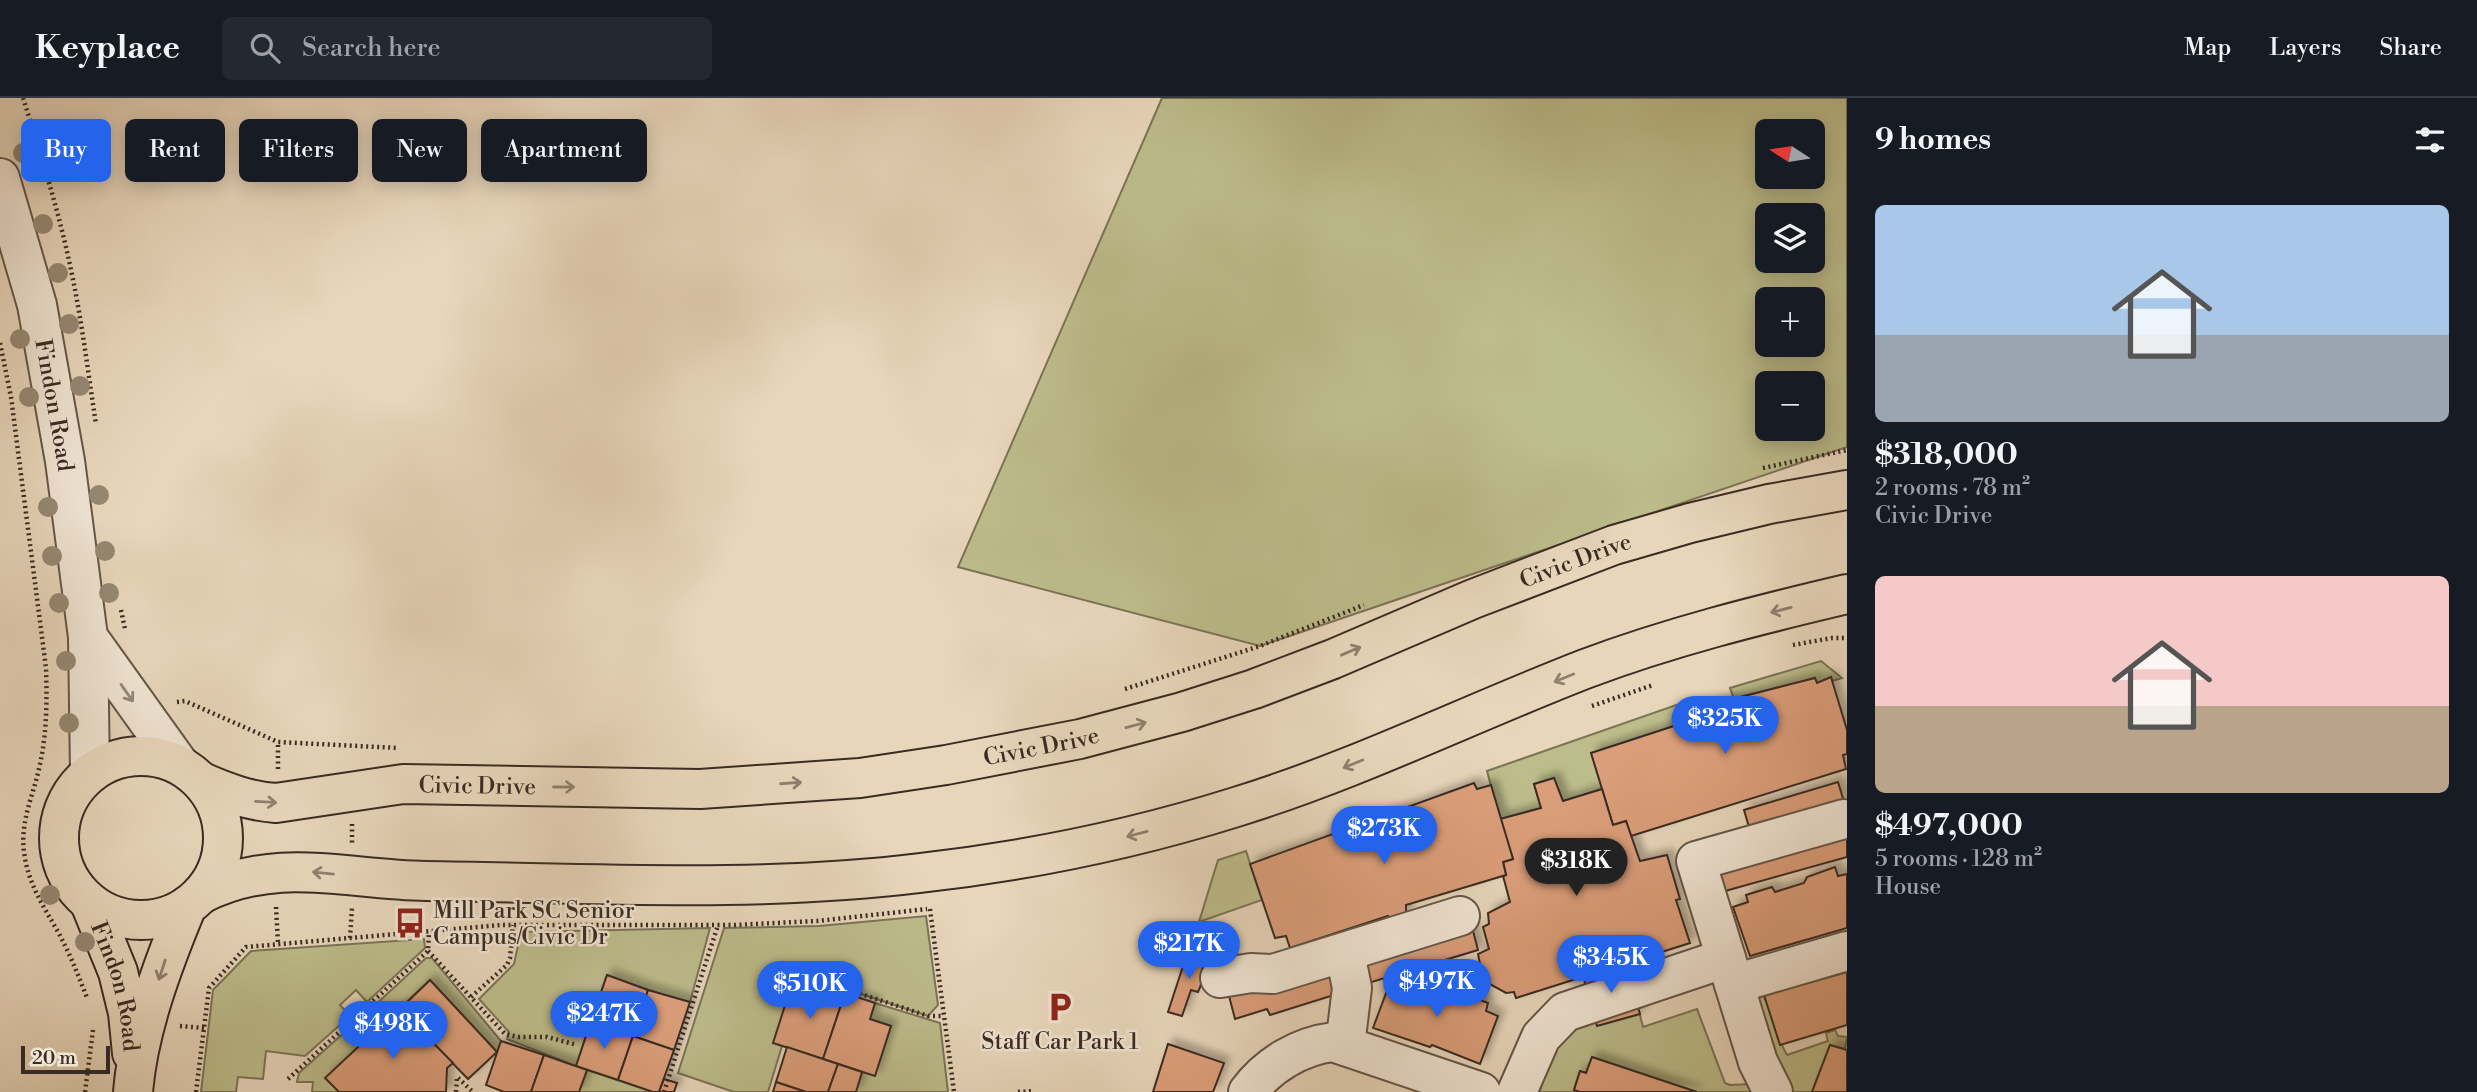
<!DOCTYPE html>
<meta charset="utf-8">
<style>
body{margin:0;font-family:"Libre Bodoni",serif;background:#242831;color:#f1f3f6;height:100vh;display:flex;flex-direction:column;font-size:26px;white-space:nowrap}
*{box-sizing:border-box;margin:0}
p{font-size:23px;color:#9ea1a6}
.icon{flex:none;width:38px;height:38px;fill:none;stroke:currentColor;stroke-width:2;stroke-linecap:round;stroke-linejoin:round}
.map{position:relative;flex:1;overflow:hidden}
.details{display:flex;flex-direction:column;background:#171b24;width:630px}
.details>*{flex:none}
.top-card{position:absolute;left:21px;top:21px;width:665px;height:63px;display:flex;gap:14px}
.needle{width:46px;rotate:282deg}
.tools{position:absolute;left:1755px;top:21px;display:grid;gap:14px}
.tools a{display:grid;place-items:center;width:70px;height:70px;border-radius:10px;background:#171b24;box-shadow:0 4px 18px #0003;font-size:35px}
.scale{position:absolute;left:21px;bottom:18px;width:89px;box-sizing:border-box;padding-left:7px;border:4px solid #392b23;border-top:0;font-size:19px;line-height:24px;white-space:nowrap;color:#392b23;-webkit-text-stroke:5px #f0e4d3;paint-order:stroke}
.price{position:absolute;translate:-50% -60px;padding:0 16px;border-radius:24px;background:#2563eb;color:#fff;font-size:23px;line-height:46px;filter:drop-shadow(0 2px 4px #0008)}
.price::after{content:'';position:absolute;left:50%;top:42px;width:21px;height:16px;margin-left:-10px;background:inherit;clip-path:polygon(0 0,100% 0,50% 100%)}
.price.selected{background:#222;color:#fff}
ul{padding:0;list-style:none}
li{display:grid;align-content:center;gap:14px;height:371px;padding:0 28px}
li span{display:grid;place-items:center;height:217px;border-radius:10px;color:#555}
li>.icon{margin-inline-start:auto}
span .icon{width:126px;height:126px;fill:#fffc;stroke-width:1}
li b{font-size:30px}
h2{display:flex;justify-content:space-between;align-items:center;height:84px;padding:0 28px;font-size:30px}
.tag{padding:0 24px;border-radius:10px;background:#171b24;box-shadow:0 4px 18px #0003;font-size:24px;line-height:63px}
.tag.selected{background:#2563eb;color:#fff}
header{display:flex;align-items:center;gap:42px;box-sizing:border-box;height:98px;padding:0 35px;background:#171b24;border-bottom:2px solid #363941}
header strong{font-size:33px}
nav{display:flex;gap:38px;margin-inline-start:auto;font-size:24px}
.search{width:490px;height:63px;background:#242831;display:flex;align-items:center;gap:18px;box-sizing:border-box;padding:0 24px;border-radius:10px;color:#9ea1a6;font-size:26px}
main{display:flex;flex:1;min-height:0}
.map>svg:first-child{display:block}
</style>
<header>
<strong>Keyplace</strong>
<div class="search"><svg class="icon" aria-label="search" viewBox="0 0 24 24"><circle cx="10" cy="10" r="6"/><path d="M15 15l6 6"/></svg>Search here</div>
<nav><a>Map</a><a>Layers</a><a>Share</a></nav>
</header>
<main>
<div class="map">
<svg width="1847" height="994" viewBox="0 0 1847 994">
<defs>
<filter id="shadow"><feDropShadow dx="6" dy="-6" stdDeviation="3.5" flood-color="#0004"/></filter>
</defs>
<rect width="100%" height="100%" fill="#e8d6bb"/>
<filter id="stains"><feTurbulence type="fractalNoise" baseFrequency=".00286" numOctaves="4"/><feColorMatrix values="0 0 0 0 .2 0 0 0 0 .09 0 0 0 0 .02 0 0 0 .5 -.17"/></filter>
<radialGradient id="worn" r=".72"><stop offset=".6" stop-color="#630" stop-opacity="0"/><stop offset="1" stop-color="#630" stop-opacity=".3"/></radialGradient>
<!-- green -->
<g fill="#bdbc8b" stroke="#7b7457" stroke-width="2" fill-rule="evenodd">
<path d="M1162 0H1847V349L1260 548 958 469ZM1768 33H1813V79H1768ZM1768 117H1813V163H1768ZM1768 201H1813V247H1768ZM1768 285H1813V331H1768Z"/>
<polygon points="1821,563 1842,580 1832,583 1831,579 1817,585 1815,580 1734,601 1730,590"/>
<polygon points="1679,606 1683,625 1602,691 1563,703 1554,680 1534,686 1541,710 1500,721 1487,673"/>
<polygon points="1246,753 1262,802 1199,824 1218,762"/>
<polygon points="926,818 938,907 928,918 843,890 841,893 816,886 810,902 789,895 782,948 768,994 734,994 678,975 724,830 819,828"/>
<polygon points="710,830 690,904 680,903 607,877 576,968 507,941 509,934 479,901 514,866 521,834"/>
<polygon points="424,841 425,850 367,904 356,892 340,907 350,918 305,958 266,953 263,981 238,979 236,994 201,994 213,892 251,853"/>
<polygon points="426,860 432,860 501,943 497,954 430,882 382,927 375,920 378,916 373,909"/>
<path d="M1758 888C1772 908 1774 936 1787 957L1828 943 1826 935 1835 932 1838 938 1847 939 1845 951 1830 947 1812 994H1786L1747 895Z"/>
<polygon points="875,905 940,925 948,994 856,994 862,974 875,977 891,928 870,921"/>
<polygon points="1638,909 1643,929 1697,911 1725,985 1730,987 1752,986 1756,994 1697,994 1592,959 1586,975 1580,973 1574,991 1580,994 1540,994 1545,954 1567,933"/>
<polygon points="356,924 363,927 372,936 326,980 339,994 312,994 313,984 297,984 299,975"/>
<polygon points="587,972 653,994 579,994"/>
</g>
<!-- building -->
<g fill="#db9e7a" stroke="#392b23" stroke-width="2" filter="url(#shadow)">
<polygon points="1831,579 1847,632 1847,656 1843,657 1846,671 1631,738 1626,723 1613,727 1591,655 1683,625 1681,614 1815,580 1817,585"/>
<polygon points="1554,680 1563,703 1602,691 1613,727 1626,723 1640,763 1667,757 1680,801 1676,802 1690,845 1516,900 1514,894 1506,895 1477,879 1474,869 1480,866 1478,856 1489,851 1483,829 1489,826 1488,815 1510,804 1503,778 1506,777 1503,764 1513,761 1500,721 1541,710 1534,686"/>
<polygon points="1838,684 1845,707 1751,736 1744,712"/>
<polygon points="1474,685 1477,691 1491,687 1513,761 1503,764 1506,777 1406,807 1406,817 1392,822 1388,818 1290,850 1286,838 1275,840 1250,766"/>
<polygon points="1847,733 1847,759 1718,795 1711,771"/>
<polygon points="1835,769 1838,778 1847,776 1847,830 1750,858 1733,809 1748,804 1746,797 1772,789 1775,794 1804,785 1807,779"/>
<polygon points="1472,829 1478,852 1365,886 1359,864"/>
<polygon points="1188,853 1209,859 1206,869 1208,870 1198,894 1191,892 1182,918 1168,914"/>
<polygon points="1624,866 1640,916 1597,928 1583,878"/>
<polygon points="1331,873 1337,896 1270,917 1267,911 1235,921 1229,898 1262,887"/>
<polygon points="1847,874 1847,927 1780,947 1764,897"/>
<polygon points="607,877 648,892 633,938 591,923"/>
<polygon points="1406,878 1433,888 1431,896 1441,900 1442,897 1459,902 1461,895 1488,905 1486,913 1498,918 1480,966 1432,947 1430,949 1373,930 1391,882 1402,886"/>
<polygon points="430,882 497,954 468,981 400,911"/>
<polygon points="816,886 845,895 823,961 773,945 789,895 810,902"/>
<polygon points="648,892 690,904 674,952 633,938"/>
<polygon points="845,895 875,905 870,921 891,928 875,978 823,961"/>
<polygon points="400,911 453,965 447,970 446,994 339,994 325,980 372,936 363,927 373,917 382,927"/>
<polygon points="591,923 633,938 618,982 576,968"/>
<polygon points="633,938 674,952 659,994 653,994 618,982"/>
<polygon points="501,943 544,957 531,994 504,994 486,987"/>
<polygon points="1168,946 1224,965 1213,994 1153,994"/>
<polygon points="1830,947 1847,952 1847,994 1812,994"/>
<polygon points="787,949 838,966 828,994 806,994 776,984"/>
<polygon points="544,957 587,972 579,994 531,994"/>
<polygon points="1592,959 1697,994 1580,994 1574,992 1580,973 1586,975"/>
<polygon points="838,966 862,974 856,994 828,994"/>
<polygon points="664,981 677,985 674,994 659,994"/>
<polygon points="776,984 806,994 773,994"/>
</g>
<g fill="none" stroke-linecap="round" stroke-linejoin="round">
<!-- minor casing -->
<g stroke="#655649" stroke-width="42">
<g id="minor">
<path id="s1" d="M0 80 37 207 65 363 88 539 90 675"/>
<polyline points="88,539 179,666"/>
<polyline points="1220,880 1251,875 1273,876 1460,818"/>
<polyline points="1734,886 1847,853"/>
<polyline points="1345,948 1352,890 1345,855"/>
<path d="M1248 994C1268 967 1300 948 1333 944L1481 994"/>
<polyline points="1517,994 1541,939 1565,914 1726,860"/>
<polyline points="1773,994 1758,964 1696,763 1844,721"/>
</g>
</g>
<!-- major casing -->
<g stroke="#392b23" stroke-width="42">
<g id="major">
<circle cx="141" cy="740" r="82"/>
<path id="s2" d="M202 684C227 695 249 703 276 705L403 686 700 691 860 680 946 667 1080 641 1182 614 1254 591 1333 561 1473 501 1614 447 1690 425 1769 406 1847 392"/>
<path d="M201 796C278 757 345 782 426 783 590 785 757 795 920 775 1027 763 1134 741 1236 709 1356 672 1469 616 1585 571 1670 539 1758 517 1847 496"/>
<path id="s3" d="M90 805 118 874 128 915 132 955"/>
<path d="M133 994C138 932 163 866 187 808"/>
</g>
</g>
<!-- path -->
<g stroke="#392b23" stroke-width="4.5" stroke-dasharray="2 3.5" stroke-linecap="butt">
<path d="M23 0C41 57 59 114 71 172 82 223 88 275 96 326"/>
<path d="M0 245 11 299 46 570C47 602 47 634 40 666 34 697 20 721 24 754 28 785 42 806 57 832 69 854 78 876 87 900"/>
<polyline points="1763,370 1847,352"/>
<polyline points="121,512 125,531"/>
<polyline points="1793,547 1832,540 1847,540"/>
<polyline points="1125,591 1260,548 1364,507"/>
<polyline points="177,604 185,603 278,644 398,650"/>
<polyline points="1592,608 1653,587"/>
<polyline points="278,671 278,644"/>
<polyline points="352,726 352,745"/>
<polyline points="276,809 278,846"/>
<polyline points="930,811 954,994"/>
<polyline points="350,840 352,810"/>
<polyline points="428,853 505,936 518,939 547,939 577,947"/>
<polyline points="841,894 843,890 928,918 944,918"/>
<polyline points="471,899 507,867 510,860 513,827"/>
<polyline points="180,928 204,930"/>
<polyline points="288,981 428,853 429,834"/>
<polyline points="85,994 93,932"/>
<polyline points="196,994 209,890 246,849 501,827 734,827 817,823 927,811"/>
<polyline points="456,994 457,979 473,994"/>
<polyline points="664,994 718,827"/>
<polyline points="1018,994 1033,993"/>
</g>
<!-- minor -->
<use href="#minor" stroke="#f0e4d3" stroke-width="38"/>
<!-- major -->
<use href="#major" stroke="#e8d6bb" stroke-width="38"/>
</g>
<!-- trees -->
<g fill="#968873">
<circle cx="23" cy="55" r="10"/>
<circle cx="43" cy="126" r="10"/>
<circle cx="58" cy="175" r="10"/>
<circle cx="69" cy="226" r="10"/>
<circle cx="20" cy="241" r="10"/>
<circle cx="80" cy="288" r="10"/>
<circle cx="29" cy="299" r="10"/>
<circle cx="99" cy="397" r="10"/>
<circle cx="48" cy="409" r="10"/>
<circle cx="105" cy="453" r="10"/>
<circle cx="52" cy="458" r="10"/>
<circle cx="109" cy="495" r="10"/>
<circle cx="59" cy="505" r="10"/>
<circle cx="66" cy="563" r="10"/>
<circle cx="69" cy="625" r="10"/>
<circle cx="50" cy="797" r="10"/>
<circle cx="85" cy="844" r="10"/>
</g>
<!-- one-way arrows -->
<defs><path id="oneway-shaft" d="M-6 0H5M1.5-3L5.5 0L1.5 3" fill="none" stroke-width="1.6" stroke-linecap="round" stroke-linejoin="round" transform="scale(1.75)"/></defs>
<g stroke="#90806f">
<use href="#oneway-shaft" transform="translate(1781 512) rotate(166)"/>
<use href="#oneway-shaft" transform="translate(1351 553) rotate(-23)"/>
<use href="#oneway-shaft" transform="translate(1564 580) rotate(158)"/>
<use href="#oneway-shaft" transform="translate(1136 627) rotate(-15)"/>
<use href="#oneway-shaft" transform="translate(1353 666) rotate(158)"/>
<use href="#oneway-shaft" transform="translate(791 685) rotate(-4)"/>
<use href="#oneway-shaft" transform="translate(564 689)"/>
<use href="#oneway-shaft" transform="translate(266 704) rotate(3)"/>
<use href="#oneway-shaft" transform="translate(1137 736) rotate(165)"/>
<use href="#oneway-shaft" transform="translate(323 775) rotate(-174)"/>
<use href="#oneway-shaft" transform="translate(162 872) rotate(108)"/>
</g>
<use stroke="#94887b" href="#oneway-shaft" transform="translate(127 595) rotate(55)"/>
<!-- icons -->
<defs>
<g id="bus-bare" transform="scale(2.415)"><path d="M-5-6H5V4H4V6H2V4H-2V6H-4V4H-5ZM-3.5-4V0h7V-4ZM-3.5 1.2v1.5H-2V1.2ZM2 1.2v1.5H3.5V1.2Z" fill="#8f2418" stroke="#f0e4d3" stroke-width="2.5" paint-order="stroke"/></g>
<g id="parking-bare" transform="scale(2.415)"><path d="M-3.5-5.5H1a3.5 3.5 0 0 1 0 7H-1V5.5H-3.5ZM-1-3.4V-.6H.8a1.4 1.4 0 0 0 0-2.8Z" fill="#8f2418" stroke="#f0e4d3" stroke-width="2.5" paint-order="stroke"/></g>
</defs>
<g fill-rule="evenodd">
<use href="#bus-bare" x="410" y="825"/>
<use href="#parking-bare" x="1060" y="909"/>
</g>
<g text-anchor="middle" stroke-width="5" stroke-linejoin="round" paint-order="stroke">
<!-- street labels -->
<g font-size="23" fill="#392b23" stroke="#f0e4d3">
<text dy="8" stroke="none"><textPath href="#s1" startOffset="234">Findon Road</textPath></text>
<text dy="8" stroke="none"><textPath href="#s2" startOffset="1414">Civic Drive</textPath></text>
<text dy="8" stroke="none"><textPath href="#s2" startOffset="847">Civic Drive</textPath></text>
<text dy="8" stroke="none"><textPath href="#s2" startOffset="280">Civic Drive</textPath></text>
<text dy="8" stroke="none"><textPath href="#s3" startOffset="88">Findon Road</textPath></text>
</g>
<!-- poi labels -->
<g font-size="23" fill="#392b23" stroke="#f0e4d3" text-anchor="start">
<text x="433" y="820">Mill Park SC Senior<tspan x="433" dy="26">Campus/Civic Dr</tspan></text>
<text x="1060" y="951" text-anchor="middle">Staff Car Park 1</text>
</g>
</g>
<rect width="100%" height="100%" filter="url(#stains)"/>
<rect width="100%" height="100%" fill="url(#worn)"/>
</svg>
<div class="tools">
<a><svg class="needle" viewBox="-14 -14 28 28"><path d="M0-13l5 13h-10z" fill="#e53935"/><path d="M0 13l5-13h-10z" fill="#9ea1a6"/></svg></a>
<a><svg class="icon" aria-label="layers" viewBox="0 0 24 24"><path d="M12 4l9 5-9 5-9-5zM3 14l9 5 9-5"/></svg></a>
<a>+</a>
<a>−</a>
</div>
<div class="scale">20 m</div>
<b class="price" style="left:1725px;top:658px">$325K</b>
<b class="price" style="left:1384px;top:768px">$273K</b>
<b class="price selected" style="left:1576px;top:800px">$318K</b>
<b class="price" style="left:1189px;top:883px">$217K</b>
<b class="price" style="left:1611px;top:897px">$345K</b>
<b class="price" style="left:1437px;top:921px">$497K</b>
<b class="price" style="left:810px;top:923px">$510K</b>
<b class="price" style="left:604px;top:953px">$247K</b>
<b class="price" style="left:393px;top:963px">$498K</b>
<div class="top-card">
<a class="tag selected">Buy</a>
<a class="tag">Rent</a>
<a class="tag">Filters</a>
<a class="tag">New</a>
<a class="tag">Apartment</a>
</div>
</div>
<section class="details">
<h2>9 homes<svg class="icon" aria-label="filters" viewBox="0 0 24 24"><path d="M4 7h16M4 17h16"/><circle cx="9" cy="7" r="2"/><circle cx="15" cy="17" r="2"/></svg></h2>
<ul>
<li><span style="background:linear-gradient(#a9c7e8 60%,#9aa5b1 0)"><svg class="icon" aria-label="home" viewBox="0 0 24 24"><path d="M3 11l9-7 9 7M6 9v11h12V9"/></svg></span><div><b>$318,000</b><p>2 rooms · 78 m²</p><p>Civic Drive</p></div></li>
<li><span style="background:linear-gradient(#f6c9c9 60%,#b9a48a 0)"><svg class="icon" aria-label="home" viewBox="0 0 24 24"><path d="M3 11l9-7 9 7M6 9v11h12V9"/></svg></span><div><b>$497,000</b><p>5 rooms · 128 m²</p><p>House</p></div></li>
</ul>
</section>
</main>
